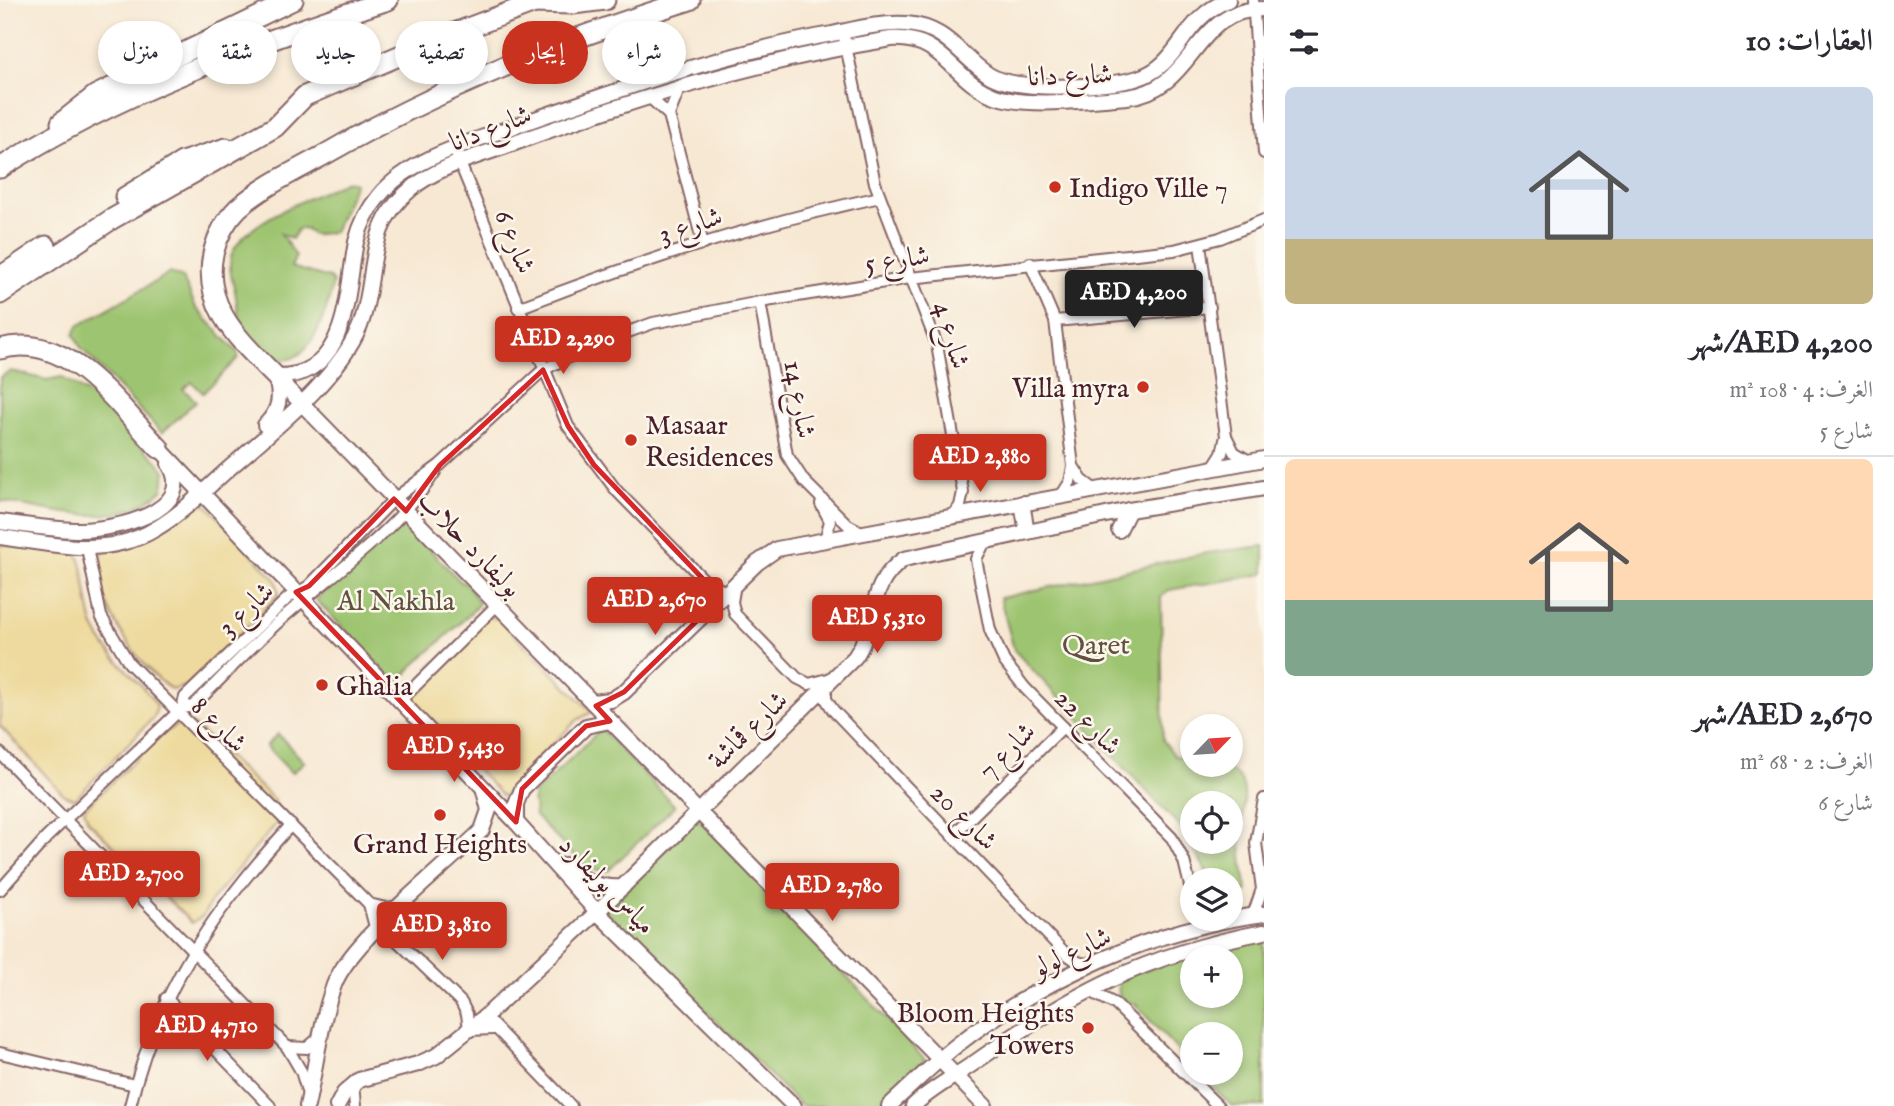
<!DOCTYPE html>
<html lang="ar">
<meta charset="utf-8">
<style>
body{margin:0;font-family:"IM FELL English",Amiri,serif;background:#f7f7f7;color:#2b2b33;direction:rtl;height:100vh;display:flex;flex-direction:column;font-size:26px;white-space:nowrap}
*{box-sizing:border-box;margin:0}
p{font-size:23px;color:#7c7c81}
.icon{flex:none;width:38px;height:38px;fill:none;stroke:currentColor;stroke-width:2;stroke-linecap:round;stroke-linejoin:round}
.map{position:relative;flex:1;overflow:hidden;direction:ltr}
.side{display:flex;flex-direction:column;background:#fff;width:630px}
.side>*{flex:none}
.guide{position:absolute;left:21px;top:21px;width:665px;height:63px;direction:rtl;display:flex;gap:14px}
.needle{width:46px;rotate:65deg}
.tools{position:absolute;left:1180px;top:714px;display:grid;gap:14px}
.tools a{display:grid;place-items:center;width:63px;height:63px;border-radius:50%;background:#fff;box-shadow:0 4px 10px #0003;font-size:35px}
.price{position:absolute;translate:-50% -60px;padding:0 16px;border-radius:7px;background:#c8321e;color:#fff;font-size:23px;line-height:46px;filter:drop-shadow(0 2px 4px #0008)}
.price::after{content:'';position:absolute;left:50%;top:42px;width:21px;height:16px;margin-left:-10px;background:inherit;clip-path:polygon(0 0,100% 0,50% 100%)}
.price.selected{background:#222;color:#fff}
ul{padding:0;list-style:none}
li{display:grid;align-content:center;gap:14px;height:371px;padding:0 21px}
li+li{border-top:2px solid #e1e1e2}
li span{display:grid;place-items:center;height:217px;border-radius:10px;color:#555}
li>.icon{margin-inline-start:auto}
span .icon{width:126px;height:126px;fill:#fffc;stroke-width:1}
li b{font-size:30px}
h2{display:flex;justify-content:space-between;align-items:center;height:84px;padding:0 21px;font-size:30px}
.tag{padding:0 24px;border-radius:32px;background:#fff;box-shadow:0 4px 10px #0003;font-size:24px;line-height:63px}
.tag.selected{background:#c8321e;color:#fff}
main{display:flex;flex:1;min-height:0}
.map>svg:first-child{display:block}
</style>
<main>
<section class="side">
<h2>العقارات: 10<svg class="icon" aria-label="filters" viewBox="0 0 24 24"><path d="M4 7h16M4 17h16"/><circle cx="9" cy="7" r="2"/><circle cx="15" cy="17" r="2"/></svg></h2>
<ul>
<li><span style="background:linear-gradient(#c9d6e8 70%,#c2b280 0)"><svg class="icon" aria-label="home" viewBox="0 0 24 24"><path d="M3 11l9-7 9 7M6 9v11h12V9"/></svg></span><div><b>AED 4,200/شهر</b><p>الغرف: 4 · 108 m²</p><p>شارع 5</p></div></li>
<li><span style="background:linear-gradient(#ffd9b3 65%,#7fa58c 0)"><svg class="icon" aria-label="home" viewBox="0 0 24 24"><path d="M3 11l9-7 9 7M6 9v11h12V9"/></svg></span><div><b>AED 2,670/شهر</b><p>الغرف: 2 · 68 m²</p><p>شارع 6</p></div></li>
</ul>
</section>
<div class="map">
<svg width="1264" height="1106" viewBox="0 0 1264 1106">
<rect width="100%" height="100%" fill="#fbf7ec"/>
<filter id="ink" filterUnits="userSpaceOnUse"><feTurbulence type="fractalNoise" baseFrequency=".0143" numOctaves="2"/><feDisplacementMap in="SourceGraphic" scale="14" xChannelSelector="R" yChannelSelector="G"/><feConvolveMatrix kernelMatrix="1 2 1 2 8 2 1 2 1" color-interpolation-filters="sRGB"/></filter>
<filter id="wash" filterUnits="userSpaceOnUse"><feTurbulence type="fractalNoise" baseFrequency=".00686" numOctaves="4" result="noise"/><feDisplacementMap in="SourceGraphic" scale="28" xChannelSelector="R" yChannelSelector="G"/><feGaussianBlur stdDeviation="1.57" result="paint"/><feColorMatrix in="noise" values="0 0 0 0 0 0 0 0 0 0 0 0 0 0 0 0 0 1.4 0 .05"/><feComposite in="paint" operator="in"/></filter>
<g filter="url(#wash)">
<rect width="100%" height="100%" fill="#f7e8d3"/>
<!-- green -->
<g fill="#9dc46f" stroke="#74724d" stroke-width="2" fill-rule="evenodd">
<path d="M347 181 355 183 334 232 313 235 306 229H298L292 239 281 234 296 256 291 267 330 278 333 283C328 311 307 377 269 355 259 350 248 339 243 329 236 315 238 301 234 287 230 273 227 259 236 246 256 217 315 196 347 181Z"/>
<polygon points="170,273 183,278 196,308 238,353 238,358 203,393 192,382 183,389 196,401 162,433 81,348 74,334 78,326"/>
<path d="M11 371 47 380 61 377 93 397 159 463 165 471 163 489C118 533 54 510 0 501V377Z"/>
<path d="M403 522 461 582 467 584 479 603C474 613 421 658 408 671L407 674H402V680L394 681 316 600 357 556Z"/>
<path d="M1264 546V574L1169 590 1161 597 1163 740 1175 756 1192 759V765C1256 765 1245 788 1241 838 1240 855 1245 875 1247 892L1230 896V880H1211L1184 831 1014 650 1000 598 1206 553ZM1230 803V842H1192V803Z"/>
<polygon points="601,729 675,806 608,871 587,869 535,816 533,795"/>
<polygon points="278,734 304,762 292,773 266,746"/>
<polygon points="698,817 925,1060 877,1106 801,1106 605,911"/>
<path d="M1264 934V1106H1232L1198 1073H1230V1034H1192V1066L1134 1003H1128L1119 995 1118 978ZM1192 957H1230V996H1192Z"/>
</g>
<!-- sand -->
<g fill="#eeda9e" stroke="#9c7c64" stroke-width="2">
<path d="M199 504 207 505 276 580 279 594 188 685 173 690C143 675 81 585 103 552Z"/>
<path d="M0 545 75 551C87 565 85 608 95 629 110 660 140 678 157 706L154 717 75 799 64 795 0 726Z"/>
<polygon points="487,616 498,619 592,712 577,720 528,768 511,793 502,796 411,698 411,691"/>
<polygon points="183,721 196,727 274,800 280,815 277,823 213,898 203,916 192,923 88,821 84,809 160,736"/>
</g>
</g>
<g filter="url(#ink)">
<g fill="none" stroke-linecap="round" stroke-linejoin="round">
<!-- minor casing -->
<g stroke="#876566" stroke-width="14">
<g id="minor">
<polyline points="1253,0 1264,153"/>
<polyline points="843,32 875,183 937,345 963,492 960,506 952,517"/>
<polyline points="649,97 669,115 703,244"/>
<polyline points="669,115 680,87"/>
<polyline points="457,156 568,426 616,490 706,582 726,592"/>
<polyline points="1200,244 1226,436 1222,453 1213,467"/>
<polyline points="1030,263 1055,321 1073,466 1070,482 1061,496"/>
<polyline points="760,302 787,455 804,481 848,525 863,533"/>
<path d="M518 308C636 262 756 224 880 197"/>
<polyline points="1055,321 1210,307"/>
<polyline points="1226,436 1234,452 1249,461"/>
<polyline points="1073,466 1082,480 1094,489"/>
<polyline points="821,504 830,521 825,540"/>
<polyline points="986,540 976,559 990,630 1004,661 1025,688 1172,838 1184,861 1192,894"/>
<polyline points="87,548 101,616 129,663 369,904 376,931 390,934 461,1002 467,1014 469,1030 493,1029"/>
<polyline points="735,584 732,602 735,614 797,678 809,684 832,678"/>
<polyline points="826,686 826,699 833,710 1065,953 1078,962 1091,965"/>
<polyline points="399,702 497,605"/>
<polyline points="182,708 185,697 288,598 309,586 394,499 440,465 543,370 592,345 653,323 760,302 910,278 1174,250 1220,238 1264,220"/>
<polyline points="0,753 287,1047 301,1071 308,1094"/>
<polyline points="952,836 1063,727"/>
<path d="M0 890 47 837 182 708 193 706C224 676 253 644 285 616 336 571 397 531 435 472"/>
<polyline points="369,904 386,908 401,906"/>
<polyline points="1253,915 1262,889 1256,843 1264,799"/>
<polyline points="1088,990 1115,1004 1218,1106"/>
<polyline points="166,998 270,1106"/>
<polyline points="491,1023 571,1106"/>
<polyline points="287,1047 307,1048 321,1036"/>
<polyline points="0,1053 135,1085"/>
<polyline points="353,1084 355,1106"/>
<path d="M130 1106C158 990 212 912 291 825"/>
</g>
</g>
<!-- tertiary casing -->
<g stroke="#876566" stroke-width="18">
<g id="tertiary">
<path d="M275 376C349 379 346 293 356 242 360 226 368 209 379 196 411 157 473 142 518 125 620 89 725 53 832 34 856 29 882 22 907 24 949 28 958 55 989 75 1015 92 1107 88 1138 78 1181 65 1180 20 1228 0"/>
<polyline points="275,376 985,1106"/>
<path d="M265 425C280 410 282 396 275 377"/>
<polyline points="159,448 516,822 597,912 794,1106"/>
<polyline points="1022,503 1027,532"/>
<path d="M0 522C27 525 54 530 80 530 113 530 199 512 169 464"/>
<polyline points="1119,530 1129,510"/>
<path d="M0 537C39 542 82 553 121 543 134 540 146 535 157 528 182 513 204 491 225 472 269 433 338 380 360 326 379 276 363 228 411 189 438 166 479 156 512 144 635 98 761 60 891 39 945 36 952 81 995 96 1025 108 1094 100 1127 97 1196 90 1192 8 1264 9"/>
<polyline points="592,702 611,700 624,692 757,563 777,549 1264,459"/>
<polyline points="516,822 516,804 522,789 586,726 610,721"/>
<path d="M565 865C584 880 598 889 623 887"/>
<path d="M307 1106C316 1067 320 1023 334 985 350 941 445 867 482 830L489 810 484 791"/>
<path d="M337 1106 344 1093 359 1080 418 1064 436 1056 488 1014 597 912 855 657C879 622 865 586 904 559L1129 510 1264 488"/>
<path d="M889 1106C911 1086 933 1064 957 1045 1042 978 1156 928 1264 914"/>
<path d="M913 1106C931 1089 954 1077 974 1063 1073 993 1143 955 1264 932"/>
</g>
</g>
<!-- motorway casing -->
<g stroke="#876566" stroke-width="23">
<g id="motorway">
<polyline points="533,3 573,4 605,0"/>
<polyline points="61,123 96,95 293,0"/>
<path d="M0 168C121 91 253 44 388 0"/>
<polyline points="125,197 182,162 226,148"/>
<polyline points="0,277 46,246"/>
<polyline points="0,294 112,219 275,127 305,96 436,40 542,0"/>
<path d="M0 349C69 330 117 405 159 448"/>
<path d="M275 376C241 341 202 308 213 254 217 237 226 220 238 208 263 186 295 171 324 155 440 88 562 40 690 0"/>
</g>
</g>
<!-- minor -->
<use href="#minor" stroke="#fff" stroke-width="10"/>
<!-- tertiary -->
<use href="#tertiary" stroke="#fff" stroke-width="14"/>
<!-- motorway -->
<use href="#motorway" stroke="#fff" stroke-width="19"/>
</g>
</g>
<!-- marked area -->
<path fill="none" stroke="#d62828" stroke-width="5" stroke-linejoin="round" d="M543 370 568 426 594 465 706 582 709 609 624 692 596 706 610 721 586 726 522 789 516 822 296 592 309 586 394 499 406 511 440 465Z"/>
<!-- markers -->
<g fill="#c8321e" stroke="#fbf7ec" stroke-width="2.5">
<circle cx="1055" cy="187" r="7"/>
<circle cx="1143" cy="387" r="7"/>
<circle cx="631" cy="440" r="7"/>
<circle cx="322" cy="685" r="7"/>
<circle cx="440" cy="815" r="7"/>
<circle cx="1088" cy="1028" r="7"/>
</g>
<g text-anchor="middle" stroke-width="5" stroke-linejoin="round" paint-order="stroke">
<!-- street labels -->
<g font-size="28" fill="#4a1f2b" stroke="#fbf7ec">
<text transform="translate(1070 74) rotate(-2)" y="10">شارع دانا</text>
<text transform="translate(490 127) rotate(-21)" y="10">شارع دانا</text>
<text transform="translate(690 224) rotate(-18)" y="10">شارع 3</text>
<text transform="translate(516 241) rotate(68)" y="10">شارع 6</text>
<text transform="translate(897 258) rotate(-8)" y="10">شارع 5</text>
<text transform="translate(953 335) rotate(74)" y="10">شارع 4</text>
<text transform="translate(801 399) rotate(80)" y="10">شارع 14</text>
<text transform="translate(471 543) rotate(46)" y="10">بوليفارد حلاب</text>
<text transform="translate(245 608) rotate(-43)" y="10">شارع 3</text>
<text transform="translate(1089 721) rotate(45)" y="10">شارع 22</text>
<text transform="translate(220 724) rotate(45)" y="10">شارع 8</text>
<text transform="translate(747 729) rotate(-44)" y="10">شارع قماشة</text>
<text transform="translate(1006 750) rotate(-45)" y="10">شارع 7</text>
<text transform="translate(965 816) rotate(45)" y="10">شارع 20</text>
<text transform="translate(608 884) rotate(46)" y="10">مياس بوليفارد</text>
<text transform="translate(1071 951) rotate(-25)" y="10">شارع لولو</text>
</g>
<!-- poi labels -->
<g font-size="28" fill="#4a1f2b" stroke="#fbf7ec" text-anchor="start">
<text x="1069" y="197">Indigo Ville 7</text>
<text x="1129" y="397" text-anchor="end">Villa myra</text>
<text x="645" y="434">Masaar<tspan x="645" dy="32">Residences</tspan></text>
<text x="336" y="695">Ghalia</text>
<text x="440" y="853" text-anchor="middle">Grand Heights</text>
<text x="1074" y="1022" text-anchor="end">Bloom Heights<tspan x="1074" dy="32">Towers</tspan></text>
</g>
<!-- park labels -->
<g font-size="28" fill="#63513f" stroke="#fbf7ec">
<text x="396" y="610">Al Nakhla</text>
<text x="1096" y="654">Qaret</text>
</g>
</g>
</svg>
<div class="tools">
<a><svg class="needle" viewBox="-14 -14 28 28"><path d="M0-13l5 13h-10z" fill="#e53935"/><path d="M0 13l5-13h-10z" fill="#7c7c81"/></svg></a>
<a><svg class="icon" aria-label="locate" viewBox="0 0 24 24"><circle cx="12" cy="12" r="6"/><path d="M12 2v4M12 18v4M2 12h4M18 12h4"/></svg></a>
<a><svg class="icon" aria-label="layers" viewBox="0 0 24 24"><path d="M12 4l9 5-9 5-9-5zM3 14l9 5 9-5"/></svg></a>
<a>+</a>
<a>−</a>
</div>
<b class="price selected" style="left:1134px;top:330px">AED 4,200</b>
<b class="price" style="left:563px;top:376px">AED 2,290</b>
<b class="price" style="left:980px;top:494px">AED 2,880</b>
<b class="price" style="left:655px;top:637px">AED 2,670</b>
<b class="price" style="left:877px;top:655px">AED 5,310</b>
<b class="price" style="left:454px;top:784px">AED 5,430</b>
<b class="price" style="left:132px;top:911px">AED 2,700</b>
<b class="price" style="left:832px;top:923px">AED 2,780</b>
<b class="price" style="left:442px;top:962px">AED 3,810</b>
<b class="price" style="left:207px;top:1063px">AED 4,710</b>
<div class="guide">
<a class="tag">شراء</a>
<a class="tag selected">إيجار</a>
<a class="tag">تصفية</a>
<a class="tag">جديد</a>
<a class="tag">شقة</a>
<a class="tag">منزل</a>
</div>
</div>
</main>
